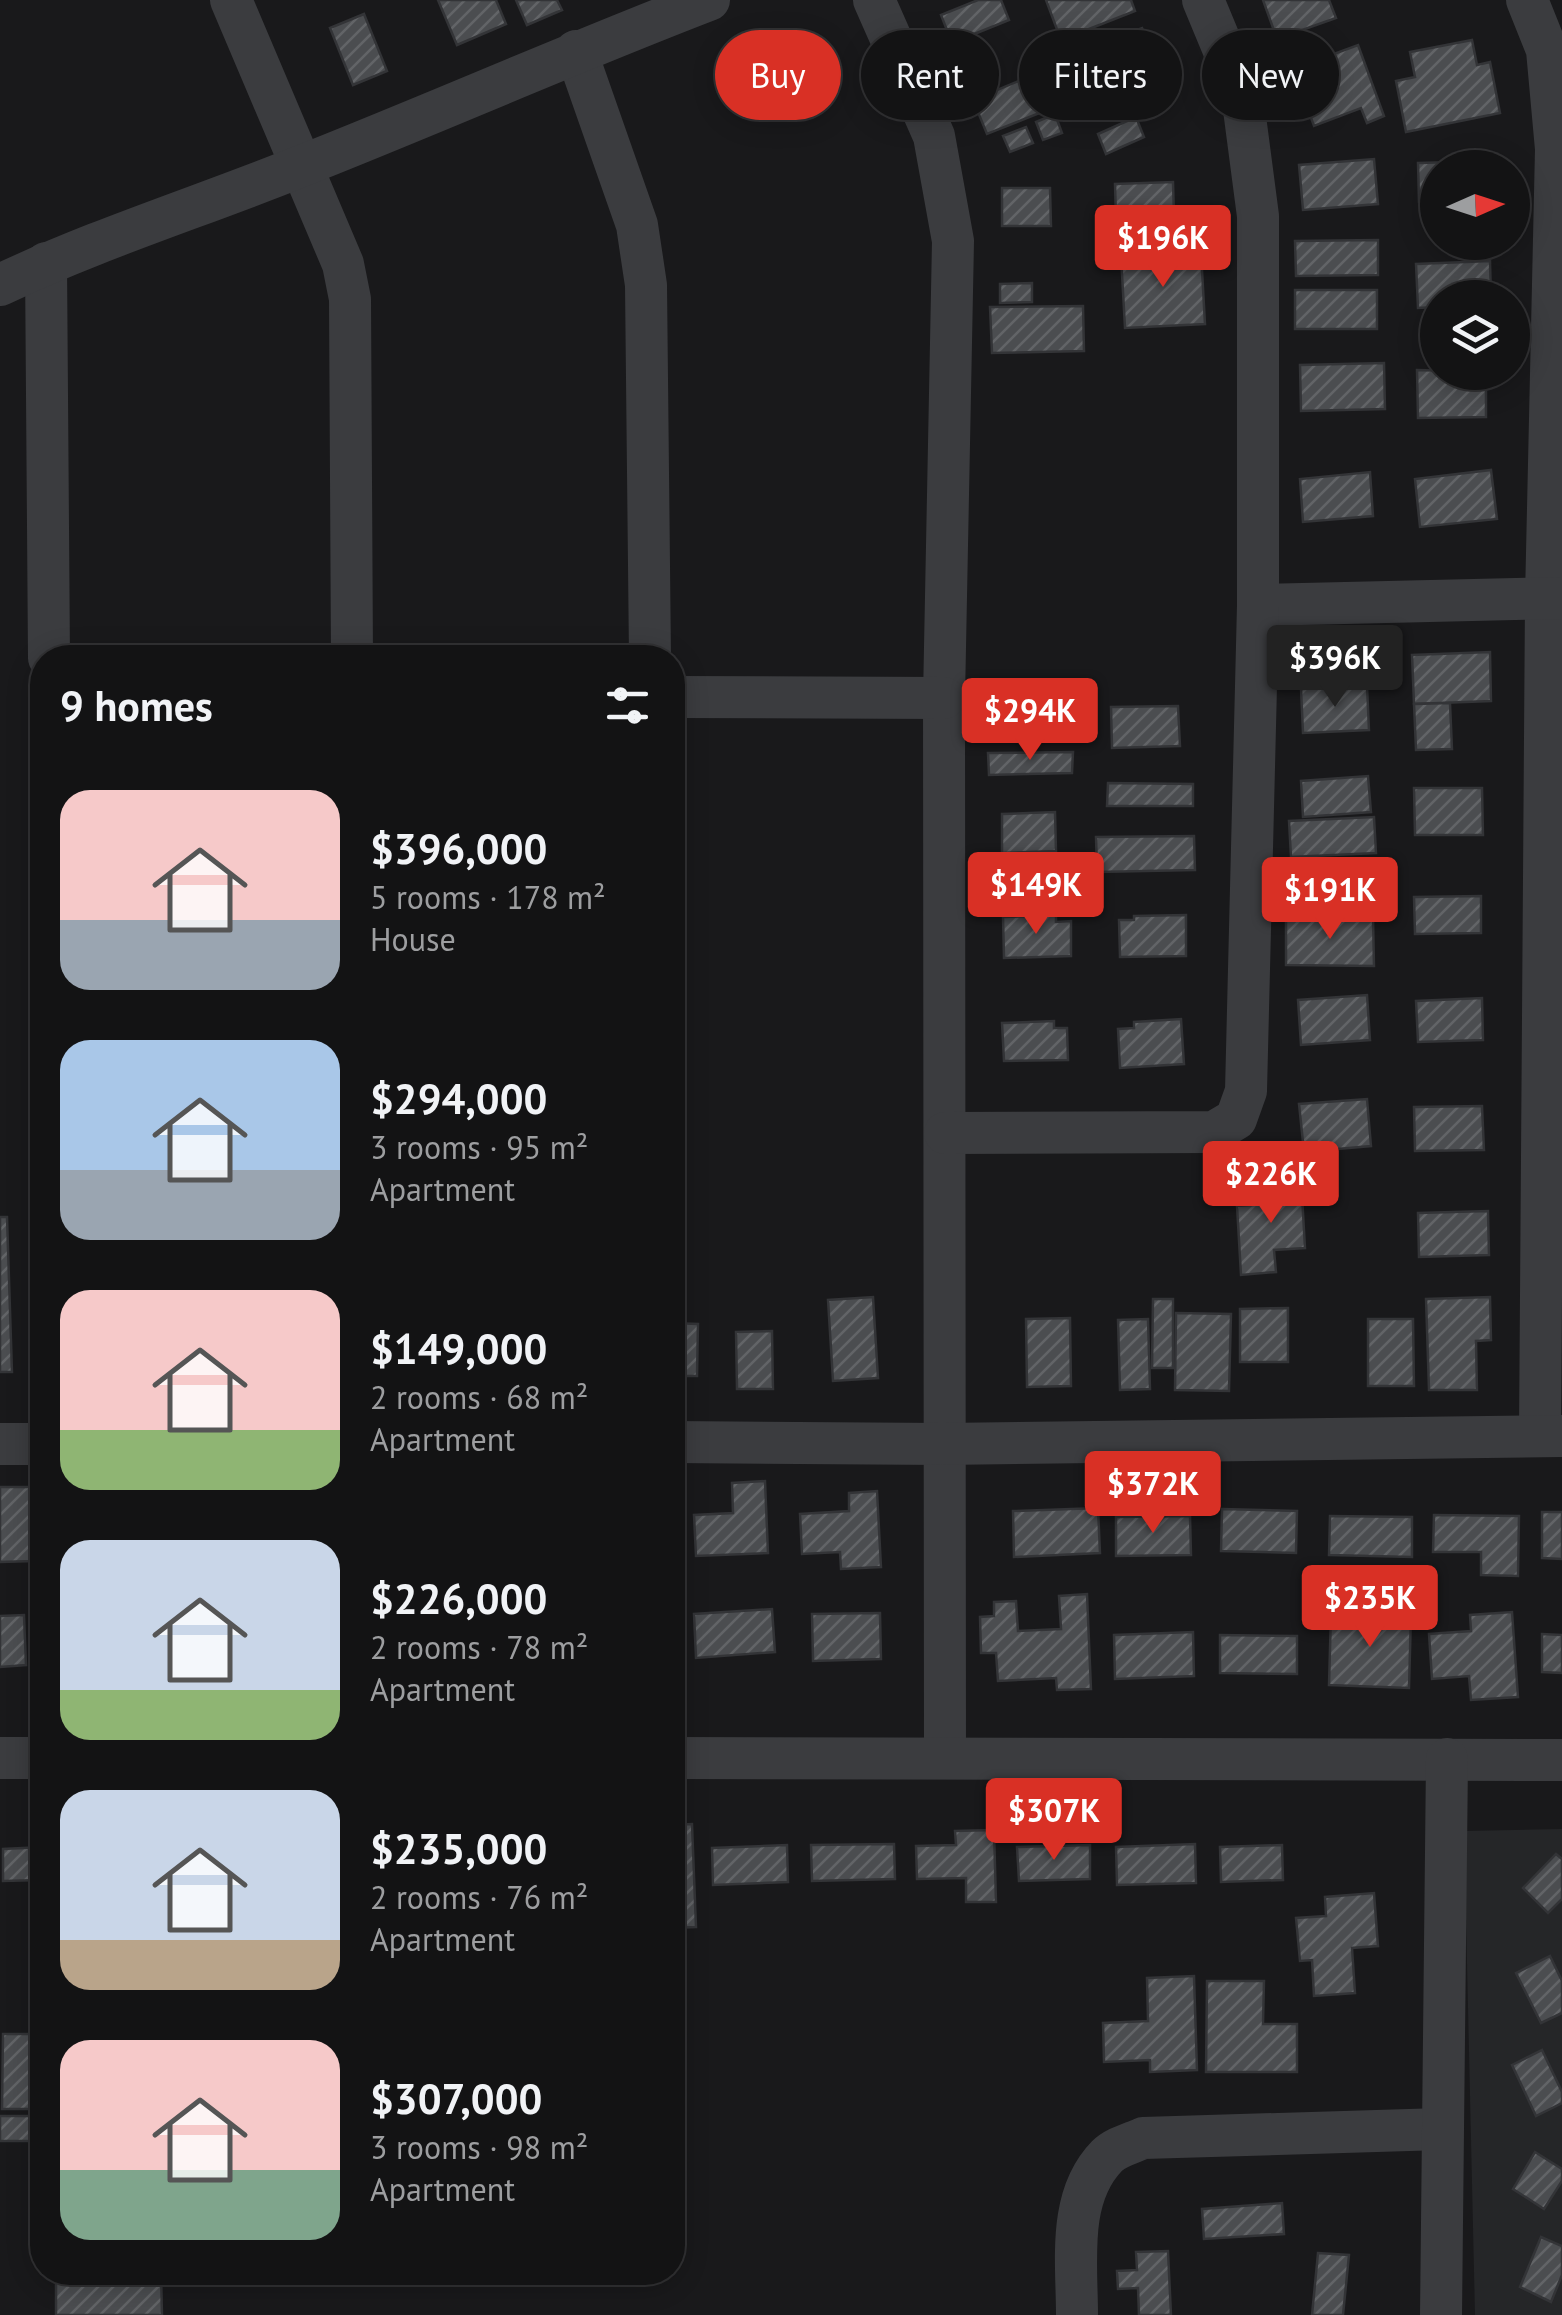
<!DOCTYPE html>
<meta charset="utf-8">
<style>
body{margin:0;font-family:"PT Sans",sans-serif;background:#202022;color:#f1f3f6;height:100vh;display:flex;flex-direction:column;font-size:38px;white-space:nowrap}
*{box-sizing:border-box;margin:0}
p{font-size:32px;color:#9d9ea0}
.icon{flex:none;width:55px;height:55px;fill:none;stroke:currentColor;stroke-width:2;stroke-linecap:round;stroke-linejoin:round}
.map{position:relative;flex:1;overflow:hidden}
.details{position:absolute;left:30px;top:645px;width:655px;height:1640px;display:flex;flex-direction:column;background:#131314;border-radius:40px;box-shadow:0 5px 25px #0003,0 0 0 2px #323234}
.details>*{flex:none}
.hud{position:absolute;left:715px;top:30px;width:695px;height:90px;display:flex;gap:20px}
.needle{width:65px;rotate:87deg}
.controls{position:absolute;left:1420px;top:150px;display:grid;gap:20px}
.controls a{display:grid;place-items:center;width:110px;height:110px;border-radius:50%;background:#131314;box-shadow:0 5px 25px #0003,0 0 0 2px #323234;font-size:50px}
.price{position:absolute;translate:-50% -85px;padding:0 22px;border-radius:10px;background:#d93025;color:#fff;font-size:32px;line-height:65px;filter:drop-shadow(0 2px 5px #0008)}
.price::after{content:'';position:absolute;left:50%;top:60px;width:30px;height:22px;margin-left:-15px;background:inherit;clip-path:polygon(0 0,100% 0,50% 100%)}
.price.selected{background:#222;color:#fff}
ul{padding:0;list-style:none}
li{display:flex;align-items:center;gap:30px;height:250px;padding:0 30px}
li span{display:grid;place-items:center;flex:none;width:280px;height:200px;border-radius:30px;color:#555}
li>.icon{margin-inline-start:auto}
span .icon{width:120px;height:120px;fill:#fffc;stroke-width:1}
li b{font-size:42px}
h2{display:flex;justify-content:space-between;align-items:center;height:120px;padding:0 30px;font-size:42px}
.chip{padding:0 35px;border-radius:45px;background:#131314;box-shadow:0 5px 25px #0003,0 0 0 2px #323234;font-size:35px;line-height:90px}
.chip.selected{background:#d93025;color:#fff}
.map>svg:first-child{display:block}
</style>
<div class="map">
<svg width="1562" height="2315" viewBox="0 0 1562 2315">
<defs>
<pattern id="building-hatch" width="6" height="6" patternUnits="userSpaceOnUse" patternTransform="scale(2.5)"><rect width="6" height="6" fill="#4b4d50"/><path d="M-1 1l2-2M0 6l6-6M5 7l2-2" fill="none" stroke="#626467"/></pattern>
</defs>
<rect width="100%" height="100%" fill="#19191b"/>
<!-- built -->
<polygon fill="#252628" points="1562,1829 1562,2315 1475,2315 1464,1831"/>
<!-- building -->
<g fill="url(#building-hatch)" stroke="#333437" stroke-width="2.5">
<polygon points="438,0 496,0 506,24 457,45"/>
<polygon points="516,0 557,0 562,10 527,25"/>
<polygon points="978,0 1001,0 1009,20 952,43 941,15"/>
<polygon points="1046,0 1131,0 1135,11 1061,40"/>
<polygon points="1263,0 1329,0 1336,18 1277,39"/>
<polygon points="364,14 387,71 353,85 330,28"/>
<polygon points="1142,28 1157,66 1075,99 1059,60"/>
<polygon points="1472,40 1477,65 1490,62 1500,113 1406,132 1396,81 1415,77 1410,52"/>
<polygon points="1358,45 1384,116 1367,123 1361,108 1314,126 1293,69"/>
<polygon points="1033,75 1047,110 987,134 973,100"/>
<polygon points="1055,114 1062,133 1043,140 1036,122"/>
<polygon points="1136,117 1144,137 1106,154 1098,134"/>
<polygon points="1026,127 1033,143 1010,152 1003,136"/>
<polygon points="1374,159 1378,204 1303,210 1299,165"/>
<polygon points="1492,161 1492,168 1438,168 1438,202 1419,202 1418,163"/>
<polygon points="1173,182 1174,216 1116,219 1115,184"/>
<polygon points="1002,188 1050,188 1051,226 1002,226"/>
<polygon points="1378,240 1378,275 1296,276 1295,241"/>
<polygon points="1201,252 1205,324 1125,328 1121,256"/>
<polygon points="1490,261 1491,298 1438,298 1438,307 1418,308 1416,264"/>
<polygon points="1032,283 1032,302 1000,303 1000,284"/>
<rect x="1295" y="290" width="82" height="39"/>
<polygon points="1083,306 1084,351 992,353 990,307"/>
<polygon points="1384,363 1385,409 1301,411 1300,365"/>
<polygon points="1417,370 1486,372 1486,417 1418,418"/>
<polygon points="1491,470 1497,519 1420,527 1415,479"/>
<polygon points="1370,472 1373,516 1303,522 1300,479"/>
<polygon points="1490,652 1491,701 1414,704 1412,655"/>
<polygon points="1367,686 1369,730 1303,733 1301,689"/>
<polygon points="1450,703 1452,749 1416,750 1414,704"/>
<polygon points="1070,705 1070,727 1004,729 1004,706"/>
<polygon points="1178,706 1180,746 1112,748 1111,707"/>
<polygon points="1073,752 1072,773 989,775 988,753"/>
<polygon points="1368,776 1371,812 1303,817 1301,781"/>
<polygon points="1108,783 1193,784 1193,806 1107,806"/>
<polygon points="1414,788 1482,788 1483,835 1415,835"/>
<polygon points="1055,812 1056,851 1002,853 1002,814"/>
<polygon points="1374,817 1376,853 1291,857 1289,821"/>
<polygon points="1194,836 1195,870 1097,872 1096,837"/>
<polygon points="1372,867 1373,907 1287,910 1286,869"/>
<polygon points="1481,896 1481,933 1415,934 1414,897"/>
<polygon points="1056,915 1056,922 1071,921 1071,956 1004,958 1003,917"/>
<polygon points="1186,915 1186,956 1120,957 1119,920 1134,920 1134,916"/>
<polygon points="1373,918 1374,966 1286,965 1286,919"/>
<polygon points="1367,995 1370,1040 1301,1045 1298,1000"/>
<polygon points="1482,998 1483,1040 1418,1042 1416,1001"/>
<polygon points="1181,1019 1184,1064 1120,1068 1118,1029 1134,1028 1134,1022"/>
<polygon points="1054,1021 1054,1028 1067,1028 1068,1060 1004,1061 1002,1023"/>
<polygon points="1367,1099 1371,1146 1304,1152 1299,1104"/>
<polygon points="1482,1106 1484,1150 1415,1151 1414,1107"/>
<polygon points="1301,1178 1305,1248 1274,1250 1276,1272 1241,1275 1237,1206 1266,1204 1265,1180"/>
<polygon points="1488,1211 1489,1255 1419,1257 1418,1213"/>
<polygon points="0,1217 7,1217 12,1372 0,1372"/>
<polygon points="873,1297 878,1378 833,1381 828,1300"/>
<polygon points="1490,1297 1491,1340 1476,1341 1477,1390 1429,1390 1426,1299"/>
<polygon points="1153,1299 1173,1299 1173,1368 1152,1368"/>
<polygon points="1288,1308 1288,1362 1240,1362 1240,1309"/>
<polygon points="1176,1313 1231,1314 1229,1391 1175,1390"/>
<polygon points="1070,1318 1071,1386 1027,1387 1026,1319"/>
<polygon points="1148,1319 1150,1389 1120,1390 1118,1320"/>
<polygon points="1368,1319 1413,1319 1414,1386 1368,1386"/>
<polygon points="672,1323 698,1324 697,1376 672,1376"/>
<polygon points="772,1331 773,1389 737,1389 736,1332"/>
<polygon points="765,1481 768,1553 696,1556 694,1515 733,1513 732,1483"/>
<polygon points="0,1487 32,1487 34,1561 0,1562"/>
<polygon points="877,1491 881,1567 841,1569 840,1552 802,1554 800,1514 849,1511 849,1493"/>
<polygon points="1098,1508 1100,1553 1014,1557 1013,1511"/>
<polygon points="1222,1509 1297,1511 1296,1553 1221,1551"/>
<polygon points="1542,1512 1562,1512 1562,1559 1542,1558"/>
<polygon points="1434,1515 1519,1516 1518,1576 1481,1575 1481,1552 1433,1552"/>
<polygon points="1190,1516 1191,1555 1116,1556 1116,1517"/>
<polygon points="1330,1516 1412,1517 1412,1557 1329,1555"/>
<polygon points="1087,1594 1091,1689 1057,1690 1056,1678 998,1681 996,1653 981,1653 980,1617 994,1616 994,1602 1016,1601 1018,1631 1061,1629 1059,1596"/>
<polygon points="772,1609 775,1652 696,1658 694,1614"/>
<polygon points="1512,1612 1518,1697 1471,1700 1469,1676 1432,1679 1429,1634 1471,1631 1470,1615"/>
<polygon points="880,1613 881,1659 813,1661 812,1614"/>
<polygon points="1331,1613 1411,1615 1409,1688 1329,1685"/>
<polygon points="24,1615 26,1665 0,1667 0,1616"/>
<polygon points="1193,1632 1194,1676 1115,1679 1114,1635"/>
<polygon points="1542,1634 1562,1635 1562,1673 1542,1672"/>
<polygon points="1220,1635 1297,1636 1297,1674 1220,1673"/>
<polygon points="692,1824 696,1927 672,1928 672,1825"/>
<polygon points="994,1830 996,1902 966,1902 966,1878 917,1879 916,1846 956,1845 955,1831"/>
<polygon points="894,1844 895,1879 812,1881 811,1845"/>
<polygon points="1195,1844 1196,1883 1117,1885 1116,1847"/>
<polygon points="787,1845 788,1882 713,1885 712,1848"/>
<polygon points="1090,1845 1090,1879 1019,1881 1017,1847"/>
<polygon points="1282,1845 1283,1880 1221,1882 1220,1847"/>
<polygon points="42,1847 42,1880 3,1881 3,1849"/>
<polygon points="1556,1854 1562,1859 1562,1899 1548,1913 1523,1888"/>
<polygon points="1374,1893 1378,1946 1352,1948 1355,1993 1314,1996 1312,1960 1300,1961 1296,1918 1326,1916 1325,1897"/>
<polygon points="1550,1956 1562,1981 1562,2013 1541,2023 1516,1973"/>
<polygon points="1194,1976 1197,2070 1150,2072 1150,2060 1104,2062 1103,2023 1148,2021 1147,1978"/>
<polygon points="1207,1981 1264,1981 1263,2024 1297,2024 1297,2072 1206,2072"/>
<polygon points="3,2034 42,2034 42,2109 2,2109"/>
<polygon points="1542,2050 1562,2092 1562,2103 1536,2116 1512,2065"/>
<rect x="0" y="2116" width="42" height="25"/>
<polygon points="1535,2152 1562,2169 1562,2181 1544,2209 1513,2189"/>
<polygon points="1282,2203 1284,2234 1204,2239 1202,2209"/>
<polygon points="1541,2237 1562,2246 1562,2275 1551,2302 1520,2287"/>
<polygon points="1168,2251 1171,2315 1139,2315 1138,2288 1118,2289 1117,2271 1137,2270 1136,2252"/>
<polygon points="1318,2253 1349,2255 1343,2315 1312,2315"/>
<polygon points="56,2272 161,2272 162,2315 56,2315"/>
</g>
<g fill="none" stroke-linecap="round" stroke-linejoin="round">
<!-- street -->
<g stroke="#3b3c3f" stroke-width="42">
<polyline points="231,0 343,264 350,299 352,658"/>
<polyline points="874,0 934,136 953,241 944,698 945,1758"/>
<polyline points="1527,0 1547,50 1556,149 1546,598 1540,1435"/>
<polyline points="576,51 637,225 646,285 650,658"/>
<polyline points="46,263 49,658"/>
<path d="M0 285C97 239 199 207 299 167 436 113 571 53 709 0"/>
<polyline points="1258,605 1562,598"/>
<polyline points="672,697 944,698"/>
<polyline points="945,1133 1214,1132 1236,1119 1246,1091 1258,605 1258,216 1242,94 1203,0"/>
<polyline points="672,1442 943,1444 1562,1436"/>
<polyline points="0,1444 42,1444"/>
<polyline points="0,1758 42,1758"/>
<polyline points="672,1758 1562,1760"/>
<path d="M1077 2315C1077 2262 1067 2197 1107 2156 1116 2147 1132 2143 1143 2138L1442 2129"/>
<polyline points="1441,2315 1447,1759"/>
</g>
</g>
</svg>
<div class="controls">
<a><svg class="needle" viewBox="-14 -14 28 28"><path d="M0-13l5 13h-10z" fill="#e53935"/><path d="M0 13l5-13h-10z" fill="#9d9ea0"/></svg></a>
<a><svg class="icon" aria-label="layers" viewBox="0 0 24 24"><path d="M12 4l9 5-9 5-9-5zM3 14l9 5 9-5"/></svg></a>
</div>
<b class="price" style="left:1163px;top:290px">$196K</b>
<b class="price selected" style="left:1335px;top:710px">$396K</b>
<b class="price" style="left:1030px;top:763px">$294K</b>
<b class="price" style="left:1036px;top:937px">$149K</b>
<b class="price" style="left:1330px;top:942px">$191K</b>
<b class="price" style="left:1271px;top:1226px">$226K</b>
<b class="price" style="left:1153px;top:1536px">$372K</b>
<b class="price" style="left:1370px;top:1650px">$235K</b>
<b class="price" style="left:1054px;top:1863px">$307K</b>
<div class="hud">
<a class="chip selected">Buy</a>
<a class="chip">Rent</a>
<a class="chip">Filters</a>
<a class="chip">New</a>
</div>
<section class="details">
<h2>9 homes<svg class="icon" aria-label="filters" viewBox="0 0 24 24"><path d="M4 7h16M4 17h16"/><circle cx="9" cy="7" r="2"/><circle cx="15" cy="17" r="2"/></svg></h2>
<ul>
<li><span style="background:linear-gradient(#f6c9c9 65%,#9aa5b1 0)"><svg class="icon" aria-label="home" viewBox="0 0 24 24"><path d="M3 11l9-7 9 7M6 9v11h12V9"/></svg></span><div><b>$396,000</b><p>5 rooms · 178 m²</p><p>House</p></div></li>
<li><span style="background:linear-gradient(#a9c7e8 65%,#9aa5b1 0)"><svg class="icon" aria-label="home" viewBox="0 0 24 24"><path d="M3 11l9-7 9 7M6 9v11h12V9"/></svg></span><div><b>$294,000</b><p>3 rooms · 95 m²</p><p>Apartment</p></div></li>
<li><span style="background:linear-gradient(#f6c9c9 70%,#8fb573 0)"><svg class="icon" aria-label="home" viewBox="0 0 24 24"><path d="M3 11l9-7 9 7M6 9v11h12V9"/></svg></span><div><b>$149,000</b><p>2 rooms · 68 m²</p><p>Apartment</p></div></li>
<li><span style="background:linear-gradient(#c9d6e8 75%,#8fb573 0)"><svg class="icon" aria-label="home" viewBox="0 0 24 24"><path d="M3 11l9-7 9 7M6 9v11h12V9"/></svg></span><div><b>$226,000</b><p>2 rooms · 78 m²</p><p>Apartment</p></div></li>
<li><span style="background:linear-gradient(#c9d6e8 75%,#b9a48a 0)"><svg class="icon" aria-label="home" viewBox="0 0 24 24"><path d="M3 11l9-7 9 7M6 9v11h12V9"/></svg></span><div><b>$235,000</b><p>2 rooms · 76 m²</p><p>Apartment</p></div></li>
<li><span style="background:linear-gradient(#f6c9c9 65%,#7fa58c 0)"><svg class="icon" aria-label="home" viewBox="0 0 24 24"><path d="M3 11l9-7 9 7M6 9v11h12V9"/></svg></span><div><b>$307,000</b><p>3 rooms · 98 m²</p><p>Apartment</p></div></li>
</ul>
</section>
</div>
